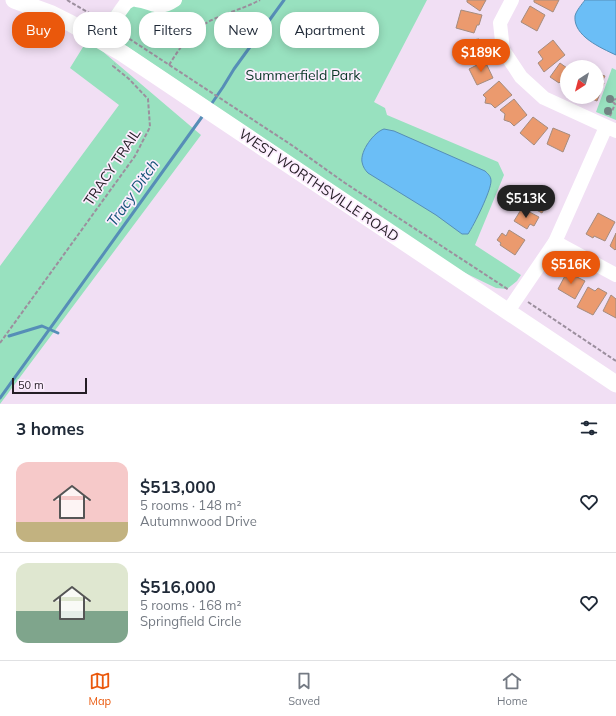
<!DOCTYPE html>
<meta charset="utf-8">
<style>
body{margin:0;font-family:Mulish,sans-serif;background:#f6f6f7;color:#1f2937;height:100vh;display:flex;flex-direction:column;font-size:15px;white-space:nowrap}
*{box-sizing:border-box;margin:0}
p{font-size:13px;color:#747a83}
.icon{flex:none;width:22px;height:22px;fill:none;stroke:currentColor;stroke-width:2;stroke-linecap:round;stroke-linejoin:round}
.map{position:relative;height:404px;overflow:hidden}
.sheet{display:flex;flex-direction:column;background:#fff;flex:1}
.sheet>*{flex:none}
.banner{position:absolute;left:12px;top:12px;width:400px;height:36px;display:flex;gap:8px}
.needle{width:26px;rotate:216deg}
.buttons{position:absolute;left:560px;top:60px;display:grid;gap:8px}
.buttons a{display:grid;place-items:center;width:44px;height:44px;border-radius:50%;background:#fff;box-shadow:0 2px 10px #0003;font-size:20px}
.scale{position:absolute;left:12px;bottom:10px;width:75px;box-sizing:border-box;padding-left:4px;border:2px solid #241d25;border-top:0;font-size:11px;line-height:14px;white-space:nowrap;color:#241d25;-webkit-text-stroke:3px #fcedfe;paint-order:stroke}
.price{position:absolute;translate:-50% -34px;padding:0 9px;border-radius:14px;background:#ea580c;color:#fff;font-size:13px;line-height:26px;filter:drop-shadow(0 1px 2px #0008)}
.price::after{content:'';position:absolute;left:50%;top:24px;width:12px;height:9px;margin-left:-6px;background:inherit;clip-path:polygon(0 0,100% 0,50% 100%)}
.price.selected{background:#222;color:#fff}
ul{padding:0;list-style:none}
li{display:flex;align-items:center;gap:12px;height:100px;padding:0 16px}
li+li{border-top:1px solid #e0e1e3}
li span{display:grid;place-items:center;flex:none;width:112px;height:80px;border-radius:12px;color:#555}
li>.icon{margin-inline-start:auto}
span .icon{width:48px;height:48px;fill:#fffc;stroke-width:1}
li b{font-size:17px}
h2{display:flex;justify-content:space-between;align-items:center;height:48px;padding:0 16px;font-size:17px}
.tag{padding:0 14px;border-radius:16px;background:#fff;box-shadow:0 2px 10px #0003;font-size:14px;line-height:36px}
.tag.selected{background:#ea580c;color:#fff}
.tabs{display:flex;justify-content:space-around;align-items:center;height:56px;border-top:1px solid #e0e1e3;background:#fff;font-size:11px;color:#747a83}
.tabs a{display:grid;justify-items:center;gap:2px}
.tabs .selected{color:#ea580c}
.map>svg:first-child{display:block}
</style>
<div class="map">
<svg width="616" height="404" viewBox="0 0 616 404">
<rect width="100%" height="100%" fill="#f1dff4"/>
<!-- green -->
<g fill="#98e1bf">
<polygon points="121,0 427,0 374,102 385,108 387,115 498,162 504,175 475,245 521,275 517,281 507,289 496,288 461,271 98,27"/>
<polygon points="88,39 201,135 0,404 0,266 119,105 70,68"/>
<polygon points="612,68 616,70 616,120 596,112"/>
</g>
<!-- water -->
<g fill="#6bbef6" stroke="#568eb7">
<path d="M585 0H616V55C601 48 573 36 575 16 576 11 582 4 585 0Z"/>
<path d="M384 129 394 131 485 171C488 174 491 176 491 181 491 191 474 225 468 234H462L436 215 368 173C365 170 363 167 362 162 360 151 374 132 384 129Z"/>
</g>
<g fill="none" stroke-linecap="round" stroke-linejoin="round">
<!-- stream -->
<g stroke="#568eb7" stroke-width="3">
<polyline points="210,106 223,87 234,69 284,0"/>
<polyline points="9,336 42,326 58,333"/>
<polyline points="0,398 204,114"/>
</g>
</g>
<!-- building -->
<g fill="#eb9a6e" stroke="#a48c7f">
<polygon points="467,0 486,0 480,11 467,2"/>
<polygon points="534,0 559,0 553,12 534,2"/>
<polygon points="530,6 545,15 537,31 521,22"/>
<polygon points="461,10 482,15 479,25 477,25 474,33 456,28"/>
<polygon points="479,39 481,59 459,60 458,53 454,50 458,42"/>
<polygon points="553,40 565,55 544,72 538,63 543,59 538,52"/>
<polygon points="485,61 493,78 477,85 469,69"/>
<polygon points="560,63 567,68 567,86 560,82 559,83 550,77"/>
<polygon points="597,73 605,76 602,82 604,83 597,101 587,97 597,97"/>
<polygon points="499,81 512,95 495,108 491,104 485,103 486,98 483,95"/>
<polygon points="514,99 527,115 514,126 510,122 504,120 505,114 500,110"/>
<polygon points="533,117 548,128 534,145 520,133"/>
<polygon points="553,128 570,135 563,152 547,144"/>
<polygon points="536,187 552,196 542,213 527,205 530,200 528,192 534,190"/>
<polygon points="522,208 539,217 534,226 530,224 527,229 514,221"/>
<polygon points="598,213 615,222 605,241 594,236 593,238 586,234"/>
<polygon points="509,230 525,240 515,255 500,245 501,243 497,240 502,233 506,236"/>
<polygon points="616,233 616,249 615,250 610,246"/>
<polygon points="567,272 585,281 575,299 558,289"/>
<polygon points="588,287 595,291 598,288 607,293 593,315 577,307"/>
<polygon points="611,295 616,299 616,318 603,311"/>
</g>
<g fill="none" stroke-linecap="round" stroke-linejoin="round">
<!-- path -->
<g stroke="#9c8f9e" stroke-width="2" stroke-dasharray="4 2" stroke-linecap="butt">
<polyline points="67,0 101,20"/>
<polyline points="119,32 293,146 345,183 509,290"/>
<path d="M169 65C181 46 193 28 214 19 229 12 245 8 260 0"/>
<polyline points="610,116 615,104 613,102 613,100 616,99"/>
<polyline points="528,302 616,361"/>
<polyline points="0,343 135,156 150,127 148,99 129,79 113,66 115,64"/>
</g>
<!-- minor -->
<g stroke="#fff" stroke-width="14">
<path d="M136 0C154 2 157 12 175 0"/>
<polyline points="512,0 500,23 503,50 521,77 544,98 616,131"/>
<polyline points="100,39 126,3 131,0"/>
<polyline points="555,242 616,275"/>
<polyline points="508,311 555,242 606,127"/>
</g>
<!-- major -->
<polyline stroke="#fff" stroke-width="17" points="14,0 52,14 70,23 122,53 616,384"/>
</g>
<!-- trees -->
<g fill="#718383">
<circle cx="610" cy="99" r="4"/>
<circle cx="608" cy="111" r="4"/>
</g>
<g text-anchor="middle" stroke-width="3.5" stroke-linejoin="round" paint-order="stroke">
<!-- park labels -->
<g font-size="14" fill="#093726" stroke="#fcedfe">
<text x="303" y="80">Summerfield Park</text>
</g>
<!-- street labels -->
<g font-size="14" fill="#241d25" stroke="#fcedfe">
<text transform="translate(112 167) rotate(-56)" y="5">TRACY TRAIL</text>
<text transform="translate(319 185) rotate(34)" y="5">WEST WORTHSVILLE ROAD</text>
</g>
<!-- water labels -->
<g font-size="15" font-style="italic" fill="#145378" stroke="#fcedfe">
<text transform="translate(133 193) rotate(-55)" y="5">Tracy Ditch</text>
</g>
</g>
</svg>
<div class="buttons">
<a><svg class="needle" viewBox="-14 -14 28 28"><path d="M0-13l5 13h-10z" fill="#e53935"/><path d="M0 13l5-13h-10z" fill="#747a83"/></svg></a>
</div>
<div class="scale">50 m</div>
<b class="price" style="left:481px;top:73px">$189K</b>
<b class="price selected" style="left:526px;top:219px">$513K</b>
<b class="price" style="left:571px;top:285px">$516K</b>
<div class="banner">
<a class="tag selected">Buy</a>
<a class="tag">Rent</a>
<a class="tag">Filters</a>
<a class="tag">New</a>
<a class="tag">Apartment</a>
</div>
</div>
<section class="sheet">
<h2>3 homes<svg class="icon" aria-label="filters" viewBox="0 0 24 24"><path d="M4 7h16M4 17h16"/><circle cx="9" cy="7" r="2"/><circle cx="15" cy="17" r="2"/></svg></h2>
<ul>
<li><span style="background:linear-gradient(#f6c9c9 75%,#c2b280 0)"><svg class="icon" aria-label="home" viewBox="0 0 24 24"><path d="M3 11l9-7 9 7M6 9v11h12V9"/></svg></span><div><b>$513,000</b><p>5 rooms · 148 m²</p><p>Autumnwood Drive</p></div><svg class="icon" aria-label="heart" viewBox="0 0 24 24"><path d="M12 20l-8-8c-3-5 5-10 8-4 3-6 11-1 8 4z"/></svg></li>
<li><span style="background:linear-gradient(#dfe7d0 60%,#7fa58c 0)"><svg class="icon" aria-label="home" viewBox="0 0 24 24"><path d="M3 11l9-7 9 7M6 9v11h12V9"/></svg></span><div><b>$516,000</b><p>5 rooms · 168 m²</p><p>Springfield Circle</p></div><svg class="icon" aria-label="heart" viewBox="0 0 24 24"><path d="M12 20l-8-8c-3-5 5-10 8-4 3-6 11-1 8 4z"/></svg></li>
</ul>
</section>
<nav class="tabs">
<a class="selected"><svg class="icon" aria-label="map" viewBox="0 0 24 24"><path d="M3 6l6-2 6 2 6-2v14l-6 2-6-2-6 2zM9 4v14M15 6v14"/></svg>Map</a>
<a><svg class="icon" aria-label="saved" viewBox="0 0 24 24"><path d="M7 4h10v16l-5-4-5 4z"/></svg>Saved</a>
<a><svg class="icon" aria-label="home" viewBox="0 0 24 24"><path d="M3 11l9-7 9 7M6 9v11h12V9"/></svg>Home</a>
</nav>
